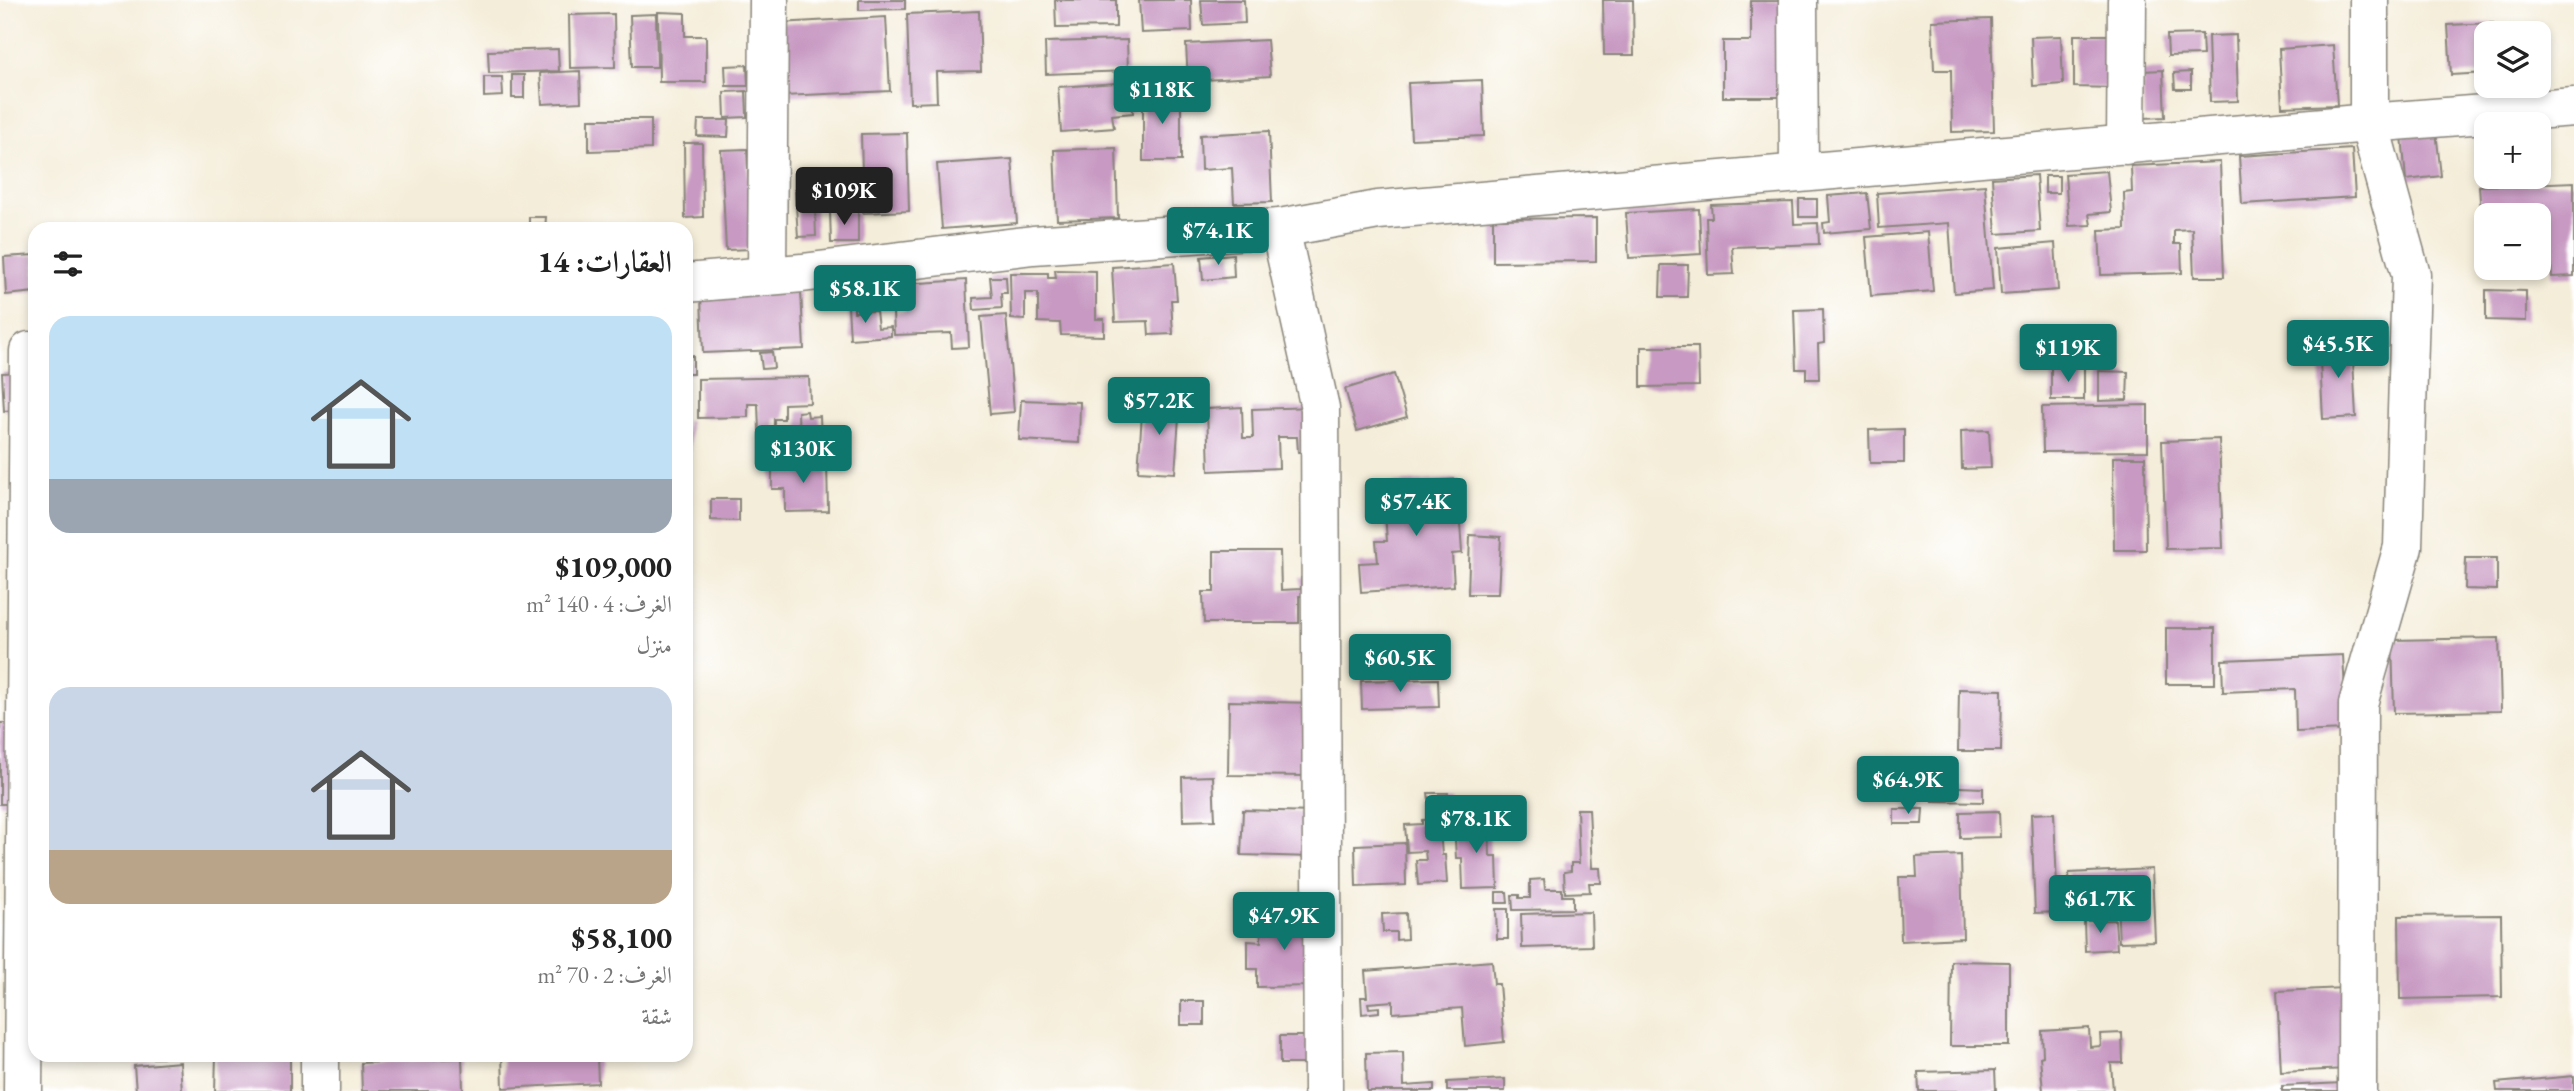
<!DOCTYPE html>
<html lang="ar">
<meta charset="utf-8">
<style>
body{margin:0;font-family:"EB Garamond",Amiri,serif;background:#f6f6f6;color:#222;direction:rtl;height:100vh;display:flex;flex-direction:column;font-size:26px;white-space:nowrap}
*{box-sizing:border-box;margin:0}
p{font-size:23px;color:#767676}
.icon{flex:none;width:38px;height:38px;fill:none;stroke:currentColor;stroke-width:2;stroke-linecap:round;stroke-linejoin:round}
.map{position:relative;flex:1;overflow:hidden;direction:ltr}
.sheet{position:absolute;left:28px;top:222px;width:665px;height:840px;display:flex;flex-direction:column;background:#fff;border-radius:21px;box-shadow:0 4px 10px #0003;direction:rtl}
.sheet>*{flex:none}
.fabs{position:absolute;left:2474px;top:21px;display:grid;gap:14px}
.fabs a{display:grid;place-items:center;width:77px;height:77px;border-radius:14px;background:#fff;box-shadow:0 4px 10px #0003;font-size:35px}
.price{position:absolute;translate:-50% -60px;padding:0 16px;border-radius:7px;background:#0f766e;color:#fff;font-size:23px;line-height:46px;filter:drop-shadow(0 2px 4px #0008)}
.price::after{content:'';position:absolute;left:50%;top:42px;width:21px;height:16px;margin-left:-10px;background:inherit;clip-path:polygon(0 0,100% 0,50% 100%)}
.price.selected{background:#222;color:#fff}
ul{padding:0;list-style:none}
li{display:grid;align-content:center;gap:14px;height:371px;padding:0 21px}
li span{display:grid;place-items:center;height:217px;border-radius:21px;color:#555}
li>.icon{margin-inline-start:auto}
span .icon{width:126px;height:126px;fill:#fffc;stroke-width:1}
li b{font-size:30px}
h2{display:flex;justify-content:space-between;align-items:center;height:84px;padding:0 21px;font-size:30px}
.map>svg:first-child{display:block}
</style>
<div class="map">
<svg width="2574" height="1091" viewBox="0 0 2574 1091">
<rect width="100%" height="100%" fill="#fff"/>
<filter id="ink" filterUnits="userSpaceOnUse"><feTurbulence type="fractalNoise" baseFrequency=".0143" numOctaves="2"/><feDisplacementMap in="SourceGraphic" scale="14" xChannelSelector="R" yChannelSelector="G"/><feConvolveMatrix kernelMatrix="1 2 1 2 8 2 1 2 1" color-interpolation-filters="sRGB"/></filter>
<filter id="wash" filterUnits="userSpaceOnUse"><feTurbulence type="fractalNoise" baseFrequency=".00686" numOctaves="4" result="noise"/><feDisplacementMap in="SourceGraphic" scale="28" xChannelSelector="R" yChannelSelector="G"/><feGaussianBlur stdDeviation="1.57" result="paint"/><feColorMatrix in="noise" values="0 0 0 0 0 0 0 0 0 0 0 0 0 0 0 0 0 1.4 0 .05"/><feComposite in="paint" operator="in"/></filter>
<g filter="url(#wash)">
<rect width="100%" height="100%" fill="#f4edd9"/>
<g id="blocks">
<!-- building -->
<g fill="#c89ac3">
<polygon points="859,0 905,0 905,9 859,10"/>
<polygon points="1055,0 1116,0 1116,27 1056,28"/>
<polygon points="1139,0 1191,0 1192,31 1141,33"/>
<polygon points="1201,0 1244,0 1245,23 1203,25"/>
<polygon points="1603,0 1633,0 1634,55 1604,55"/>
<polygon points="1751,1 1783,1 1784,97 1723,97 1723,41 1751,41"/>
<polygon points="979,11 981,71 936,72 937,102 910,103 907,14"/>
<polygon points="658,12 685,13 685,36 706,36 706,82 659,82"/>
<polygon points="614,14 615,67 570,68 569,15"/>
<polygon points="656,14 657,67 632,67 630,15"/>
<polygon points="886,17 890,91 783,96 779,23"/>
<polygon points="1991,19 1994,131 1952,132 1951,70 1934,70 1932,21"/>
<polygon points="2493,23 2494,33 2487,33 2487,73 2451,75 2448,25"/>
<polygon points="2202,34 2203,55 2168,56 2167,35"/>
<polygon points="2074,35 2116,35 2116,88 2074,87"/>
<polygon points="2236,35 2238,101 2210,102 2208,36"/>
<polygon points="2061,36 2063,84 2033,86 2031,37"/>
<polygon points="1127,40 1128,71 1046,74 1045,42"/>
<polygon points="1267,40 1270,76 1188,81 1186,44"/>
<polygon points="2333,45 2337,105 2282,107 2279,49"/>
<polygon points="558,49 559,71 489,73 488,51"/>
<polygon points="747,65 748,86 726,86 725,66"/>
<polygon points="2163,70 2165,117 2144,118 2142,71"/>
<polygon points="580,71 581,102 542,104 540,73"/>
<polygon points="2191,72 2191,89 2175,89 2174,73"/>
<rect x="512" y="75" width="12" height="23"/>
<polygon points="484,77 502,77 503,96 484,97"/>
<polygon points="1482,80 1484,136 1411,139 1408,83"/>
<polygon points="1131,82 1133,113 1112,115 1114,128 1061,132 1058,87"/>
<polygon points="746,91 747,117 725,118 724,92"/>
<rect x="1143" y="92" width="38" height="69"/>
<polygon points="589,119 651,119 651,149 589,151"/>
<polygon points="698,120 729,120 728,137 697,136"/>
<polygon points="1269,131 1272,202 1234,203 1232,168 1201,170 1200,135"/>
<polygon points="2436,131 2441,176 2406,180 2402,135"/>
<polygon points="907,133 909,211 863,213 861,134"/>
<polygon points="684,143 702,143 703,217 685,218"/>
<polygon points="1116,148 1118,218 1057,220 1054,150"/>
<polygon points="747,149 752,249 726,250 721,150"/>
<polygon points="2352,149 2355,197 2242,204 2239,156"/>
<polygon points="1012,159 1017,223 942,229 937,164"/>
<polygon points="2220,162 2224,277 2194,277 2192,229 2174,230 2174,244 2181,244 2182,273 2101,275 2099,230 2125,229 2124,193 2132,192 2131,166"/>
<polygon points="2107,171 2111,212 2089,214 2091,225 2069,226 2065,174"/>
<polygon points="2036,175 2040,231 1996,234 1992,178"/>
<rect x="2045" y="176" width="14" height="17"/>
<polygon points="2574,182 2574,276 2552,277 2549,225 2539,225 2539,215 2487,215 2487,228 2482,228 2479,186"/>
<polygon points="1985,185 1993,290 1954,293 1949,223 1879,228 1877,193"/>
<polygon points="849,187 850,206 815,208 816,236 798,237 795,190"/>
<polygon points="1867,193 1871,229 1824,233 1823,223 1830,222 1828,196"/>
<rect x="1799" y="199" width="18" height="18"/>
<polygon points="1793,202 1794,224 1818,223 1819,244 1732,247 1734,274 1708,275 1706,218 1712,218 1711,205"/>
<polygon points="1699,209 1701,254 1629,258 1626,213"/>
<polygon points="830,211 858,211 858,243 831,243"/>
<polygon points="529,217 546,217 545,229 529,229"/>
<polygon points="1596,218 1596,261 1493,262 1493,219"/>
<polygon points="1928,232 1933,291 1871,296 1866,237"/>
<polygon points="2055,243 2058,290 2001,294 1998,248"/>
<polygon points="1233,254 1234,277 1203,280 1201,257"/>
<polygon points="35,255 35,292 6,295 4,257"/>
<polygon points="1174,263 1177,300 1171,300 1173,334 1149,335 1148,321 1115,322 1112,267"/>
<polygon points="1661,265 1688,265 1687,297 1660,297"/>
<polygon points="1055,270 1096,271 1096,319 1104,319 1104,336 1061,335 1060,323 1038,322 1038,293 1025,293 1025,320 1011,319 1010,273 1048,273 1048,278 1056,278"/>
<polygon points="990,277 1006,277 1007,293 1001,293 1002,308 974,310 973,298 992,297"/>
<polygon points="966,280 969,347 952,348 951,333 894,335 893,312 905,312 904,284"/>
<polygon points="899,285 899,309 865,309 865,286"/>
<polygon points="2486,290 2526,291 2526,321 2486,320"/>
<polygon points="801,292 804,349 703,353 701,296"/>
<rect x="686" y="299" width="6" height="25"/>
<polygon points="848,306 854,306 854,312 876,311 878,328 891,327 891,336 850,339"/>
<polygon points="1823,309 1824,343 1818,344 1819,379 1806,379 1806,369 1796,369 1794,310"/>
<polygon points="1006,315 1014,412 990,414 981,317"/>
<polygon points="2096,337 2096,351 2080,351 2080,338"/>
<polygon points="2352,340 2356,417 2323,419 2319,342"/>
<polygon points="1641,347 1698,347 1699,386 1641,387"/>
<polygon points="772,352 774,368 762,369 760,353"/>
<rect x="686" y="356" width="7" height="18"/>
<rect x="2051" y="367" width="33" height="33"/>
<polygon points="2099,371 2128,372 2127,400 2099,401"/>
<polygon points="24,372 26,409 4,411 2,373"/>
<polygon points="1394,374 1407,417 1357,431 1345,389"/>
<polygon points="809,377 810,403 784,404 784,419 774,419 774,431 759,431 758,404 748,404 748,417 698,418 698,379"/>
<polygon points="1021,400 1080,402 1079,443 1019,440"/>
<polygon points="1143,400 1180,403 1175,473 1138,471"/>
<polygon points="2148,405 2148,451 2043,452 2042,407"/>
<polygon points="1242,407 1243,438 1253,438 1252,409 1312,407 1314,452 1298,452 1297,437 1278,437 1279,468 1209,471 1207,409"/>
<polygon points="807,411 808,417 820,416 821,439 799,439 798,412"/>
<rect x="686" y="421" width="4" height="37"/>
<polygon points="1904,429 1904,463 1870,463 1869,430"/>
<polygon points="1989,430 1991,468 1962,469 1961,431"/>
<polygon points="2219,439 2223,548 2166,549 2162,441"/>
<polygon points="805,443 805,447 822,446 822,449 812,450 813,458 778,460 777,444"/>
<polygon points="821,456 831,456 831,462 827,462 828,511 785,512 785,489 772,489 772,465 821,463"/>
<polygon points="2113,457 2145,457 2146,550 2114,550"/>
<polygon points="1457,479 1462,553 1452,554 1454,586 1361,592 1359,563 1378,562 1376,541 1387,541 1383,484"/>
<polygon points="711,499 739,499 739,521 711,520"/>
<polygon points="1470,535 1501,537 1498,594 1468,594"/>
<polygon points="1214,551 1280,551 1281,590 1301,589 1301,578 1314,578 1313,596 1299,596 1299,623 1204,623 1203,592 1214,592"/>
<polygon points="2466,558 2497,558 2497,590 2465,589"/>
<rect x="2166" y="628" width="49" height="56"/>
<polygon points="2499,638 2501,711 2394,713 2392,640"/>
<polygon points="2343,655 2347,730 2296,732 2295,689 2223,692 2222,660"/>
<polygon points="1438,679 1439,707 1362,709 1361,681"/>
<polygon points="1959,689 2002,690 2001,751 1958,751"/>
<polygon points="1229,701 1313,703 1312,776 1228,775"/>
<rect x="0" y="723" width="15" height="81"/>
<polygon points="1213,776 1215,820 1183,821 1182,777"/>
<polygon points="1933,786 1983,788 1983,802 1933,801"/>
<polygon points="1428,793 1448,793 1448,816 1431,816"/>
<polygon points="1577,809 1589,809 1592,868 1600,868 1601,883 1589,883 1590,892 1565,893 1564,872 1571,871 1571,863 1579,863"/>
<polygon points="1894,809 1923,809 1922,824 1894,824"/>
<polygon points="1243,810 1313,812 1312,857 1241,855"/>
<polygon points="1999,811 2000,837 1960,838 1960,812"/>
<polygon points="2054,813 2058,912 2035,913 2031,814"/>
<polygon points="1439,819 1442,855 1445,855 1447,883 1418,885 1416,860 1426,860 1425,851 1407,852 1405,825 1422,824 1422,820"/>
<polygon points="1489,821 1490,856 1497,856 1498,888 1463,889 1462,858 1456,858 1454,822"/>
<polygon points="1405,843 1406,885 1356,887 1355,845"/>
<polygon points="1961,855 1963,938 1901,941 1899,877 1917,877 1916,857"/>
<polygon points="2152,869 2155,941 2119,942 2117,900 2070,902 2069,873"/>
<polygon points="1544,879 1545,889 1562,889 1562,896 1573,896 1573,909 1513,910 1512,895 1519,895 1519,898 1530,898 1530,880"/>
<polygon points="1496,892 1507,892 1508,903 1496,903"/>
<polygon points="1496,909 1508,909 1508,939 1497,939"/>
<polygon points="1591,912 1592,946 1522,948 1521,914"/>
<polygon points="1406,913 1407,939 1396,940 1396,932 1383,932 1382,914"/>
<polygon points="2501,915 2502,997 2400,999 2399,916"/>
<polygon points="1318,918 1309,986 1257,987 1257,969 1248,969 1248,941 1261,942 1261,919"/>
<polygon points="2115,920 2117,949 2085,951 2084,921"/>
<polygon points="1492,961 1494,984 1499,984 1504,1042 1465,1046 1462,1008 1393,1013 1393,1001 1368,1003 1369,1008 1379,1007 1379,1012 1362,1014 1361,997 1367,997 1365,971"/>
<polygon points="1951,961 2009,962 2009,1046 1950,1046"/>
<polygon points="2344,988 2347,1069 2281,1072 2277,991"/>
<rect x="1181" y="1001" width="23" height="24"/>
<polygon points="2089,1028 2090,1047 2101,1046 2100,1034 2122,1033 2123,1063 2111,1063 2113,1091 2043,1091 2040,1057 2043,1056 2042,1031"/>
<rect x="1280" y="1036" width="38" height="28"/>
<polygon points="1403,1052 1404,1086 1434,1084 1434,1091 1367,1091 1366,1053"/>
<rect x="86" y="1055" width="77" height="3"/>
<polygon points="216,1055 290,1055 290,1091 215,1091"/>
<polygon points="502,1055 597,1055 598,1083 503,1088"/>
<polygon points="462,1058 463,1091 362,1091 361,1063"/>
<polygon points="180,1062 182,1091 136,1091 134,1066"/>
<polygon points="1995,1070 1996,1091 1919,1091 1918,1072"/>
<polygon points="2574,1076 2574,1091 2497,1091 2496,1083"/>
<polygon points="1505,1079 1505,1091 1447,1091 1447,1082"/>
<polygon points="2342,1083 2342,1091 2282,1091 2282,1086"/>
</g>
</g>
</g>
<g filter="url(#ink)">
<use href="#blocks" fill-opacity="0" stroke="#88847a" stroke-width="2"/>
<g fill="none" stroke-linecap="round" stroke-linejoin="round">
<!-- minor casing -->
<g stroke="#88847a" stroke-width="41">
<g id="minor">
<polyline points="1798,0 1799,172"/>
<polyline points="2126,145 2127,0"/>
<polyline points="1280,228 1320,408 1323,1091"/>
<polyline points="767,275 769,0"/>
<polyline points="686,283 802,273 1033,245 1280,228 1378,210 2369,123 2574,107"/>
<polyline points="23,1091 29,351"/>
<polyline points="320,1091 320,1055"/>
<polyline points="2357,1091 2358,704 2403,547 2411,275 2369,123 2369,0"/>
</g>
</g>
<!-- minor -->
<use href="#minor" stroke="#fff" stroke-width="38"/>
</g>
</g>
</svg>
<div class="fabs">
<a><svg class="icon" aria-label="layers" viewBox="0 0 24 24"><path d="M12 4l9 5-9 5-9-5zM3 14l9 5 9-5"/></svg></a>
<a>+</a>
<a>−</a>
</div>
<b class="price" style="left:1162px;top:126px">$118K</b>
<b class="price selected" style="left:844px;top:227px">$109K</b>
<b class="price" style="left:1218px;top:267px">$74.1K</b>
<b class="price" style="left:865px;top:325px">$58.1K</b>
<b class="price" style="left:2338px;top:380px">$45.5K</b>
<b class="price" style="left:2068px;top:384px">$119K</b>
<b class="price" style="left:1159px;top:437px">$57.2K</b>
<b class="price" style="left:803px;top:485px">$130K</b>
<b class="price" style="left:1416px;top:538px">$57.4K</b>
<b class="price" style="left:1400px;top:694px">$60.5K</b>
<b class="price" style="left:1908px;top:816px">$64.9K</b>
<b class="price" style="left:1476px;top:855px">$78.1K</b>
<b class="price" style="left:2100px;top:935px">$61.7K</b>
<b class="price" style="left:1284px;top:952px">$47.9K</b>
<section class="sheet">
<h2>العقارات: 14<svg class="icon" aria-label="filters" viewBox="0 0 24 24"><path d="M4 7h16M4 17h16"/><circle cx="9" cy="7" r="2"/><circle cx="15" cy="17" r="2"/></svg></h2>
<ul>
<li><span style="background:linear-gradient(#bfe0f5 75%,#9aa5b1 0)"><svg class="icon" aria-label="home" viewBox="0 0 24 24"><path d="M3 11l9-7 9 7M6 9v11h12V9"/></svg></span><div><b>$109,000</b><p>الغرف: 4 · 140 m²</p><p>منزل</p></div></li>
<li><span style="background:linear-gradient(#c9d6e8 75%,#b9a48a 0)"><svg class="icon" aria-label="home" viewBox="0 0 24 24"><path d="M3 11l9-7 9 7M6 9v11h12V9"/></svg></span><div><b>$58,100</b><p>الغرف: 2 · 70 m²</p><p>شقة</p></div></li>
</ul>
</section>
</div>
